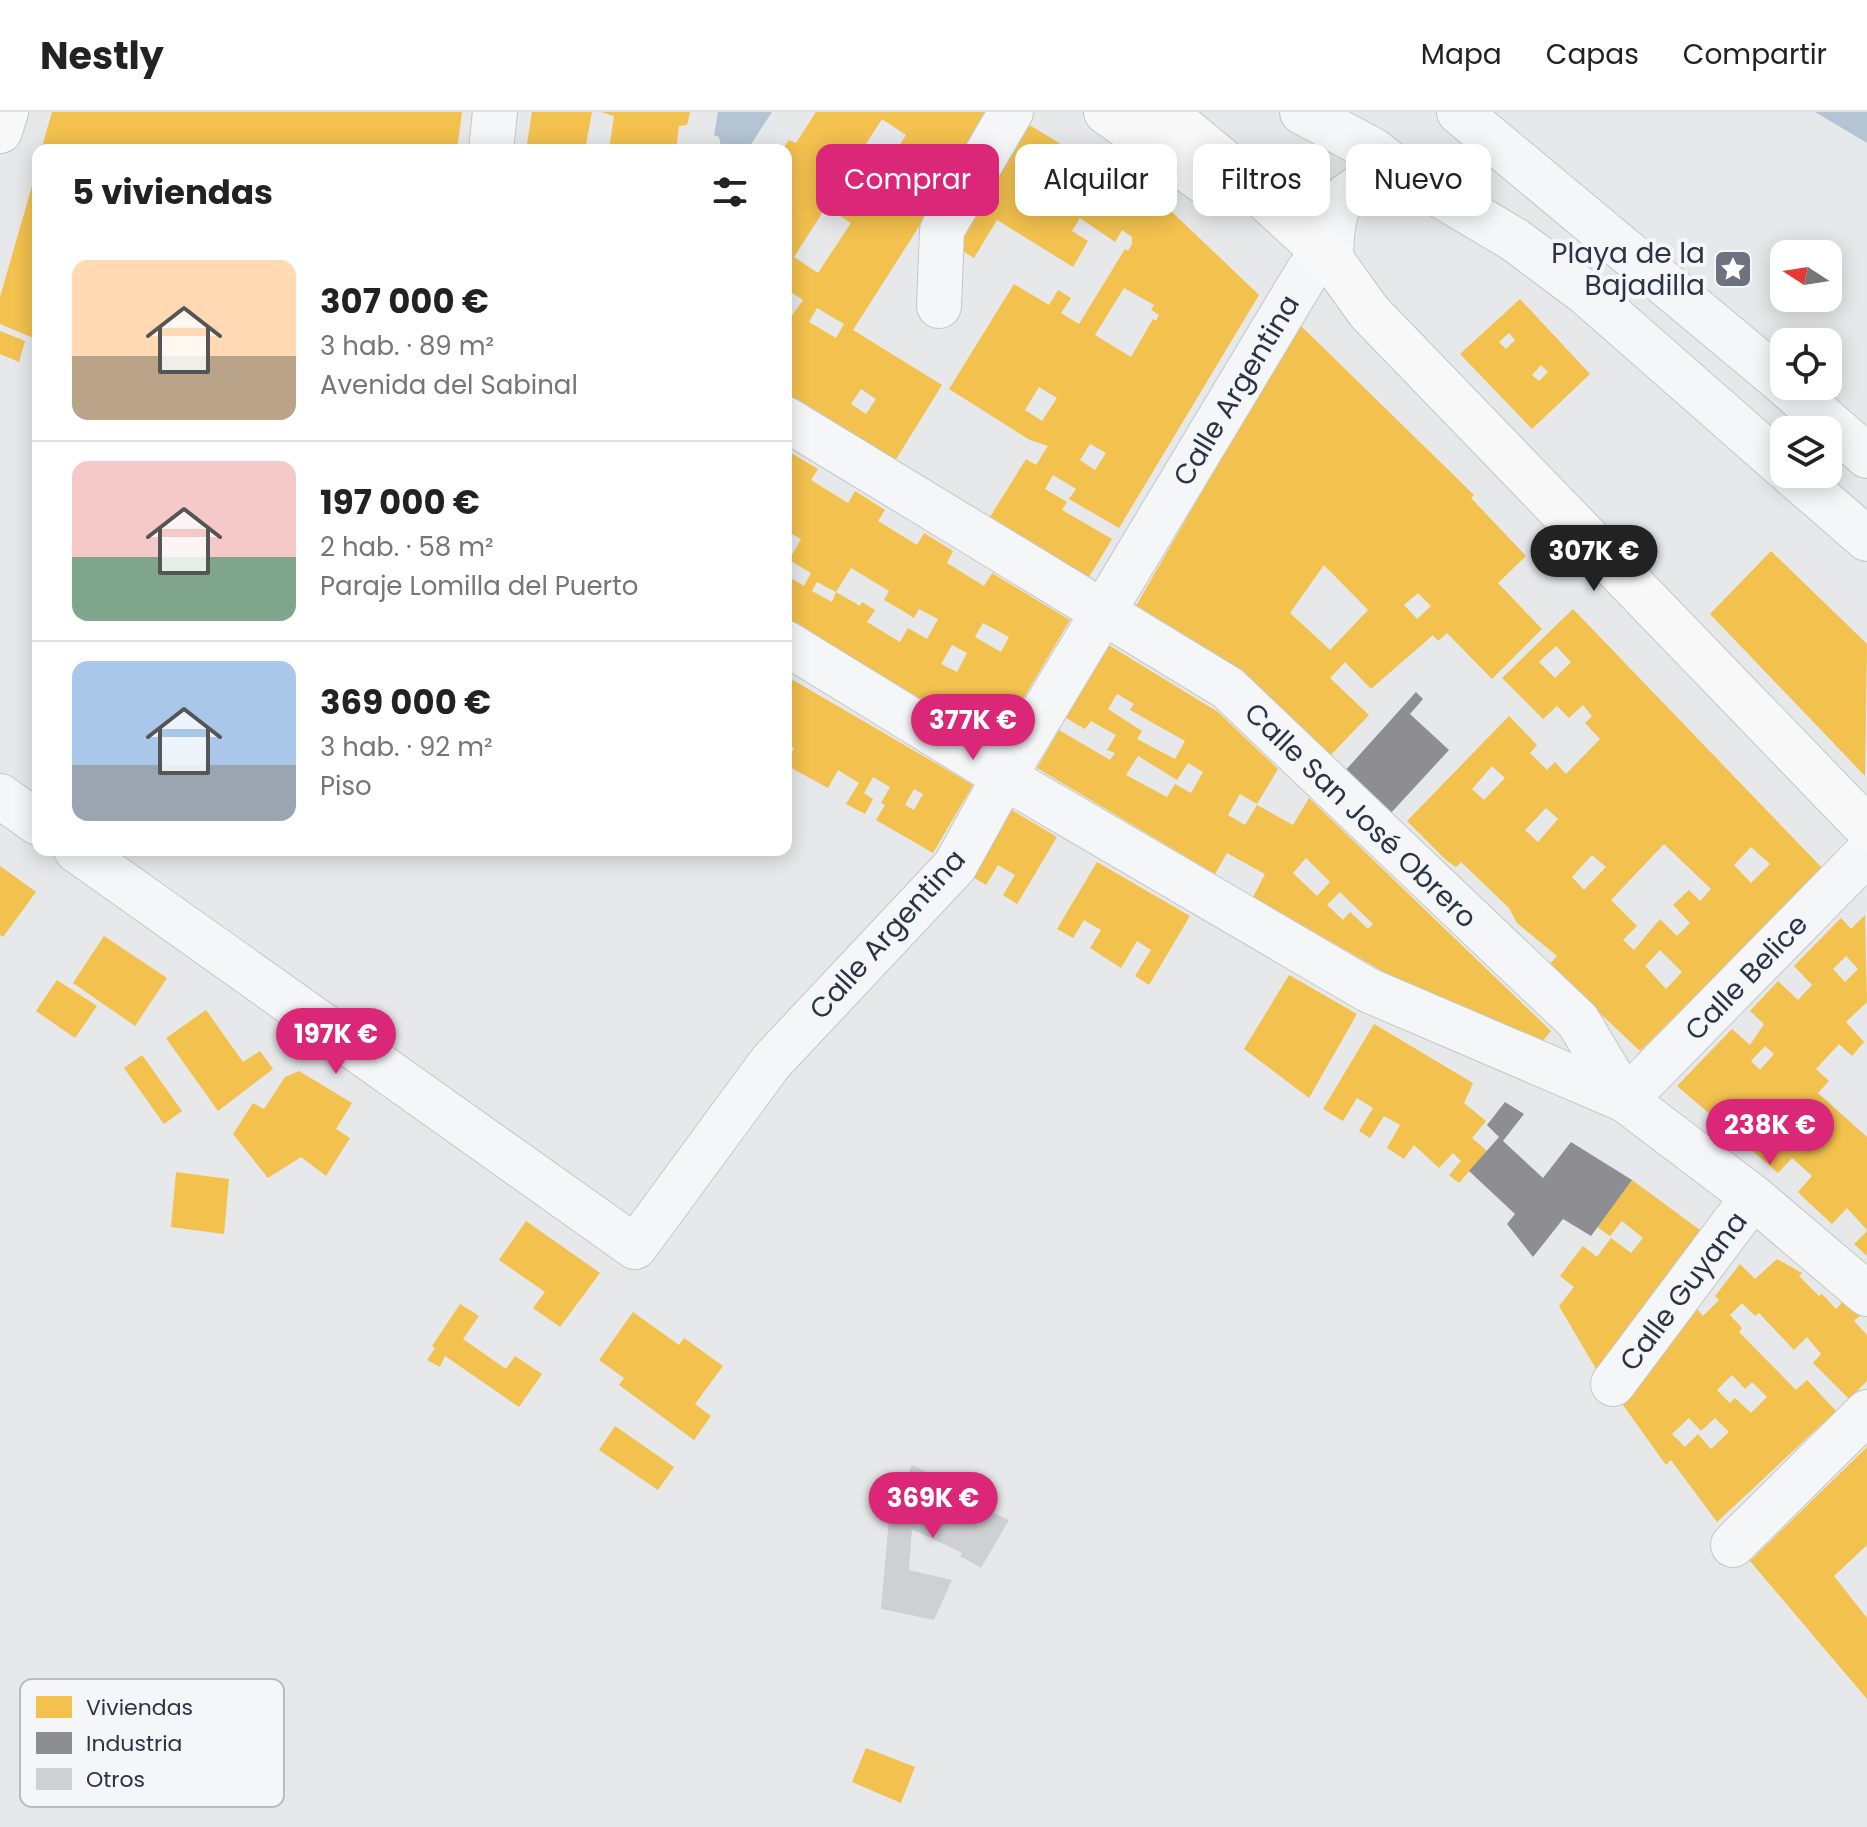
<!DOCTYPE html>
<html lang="es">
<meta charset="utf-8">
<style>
body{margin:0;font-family:Poppins,sans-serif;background:#f2f2f2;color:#222;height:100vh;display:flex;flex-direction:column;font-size:30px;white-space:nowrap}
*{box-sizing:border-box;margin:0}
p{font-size:26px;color:#767676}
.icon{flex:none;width:44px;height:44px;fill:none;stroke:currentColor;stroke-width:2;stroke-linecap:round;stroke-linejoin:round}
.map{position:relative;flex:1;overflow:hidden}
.side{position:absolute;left:32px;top:32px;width:760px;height:712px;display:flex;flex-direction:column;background:#fff;border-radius:16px;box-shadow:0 4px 20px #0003}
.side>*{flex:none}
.banner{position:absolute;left:816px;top:32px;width:760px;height:72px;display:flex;gap:16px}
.needle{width:52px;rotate:282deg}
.tools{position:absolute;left:1770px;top:128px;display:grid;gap:16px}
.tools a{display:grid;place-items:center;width:72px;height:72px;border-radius:16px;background:#fff;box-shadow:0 4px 20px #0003;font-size:40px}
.price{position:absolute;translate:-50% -68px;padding:0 18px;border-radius:28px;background:#db2777;color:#fff;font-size:26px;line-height:52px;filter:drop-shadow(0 2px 4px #0008)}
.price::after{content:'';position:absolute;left:50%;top:48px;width:24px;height:18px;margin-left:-12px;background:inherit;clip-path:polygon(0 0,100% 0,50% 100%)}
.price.current{background:#222;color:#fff}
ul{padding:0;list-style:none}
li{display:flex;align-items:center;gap:24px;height:200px;padding:0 40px}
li+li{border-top:2px solid #e0e0e0}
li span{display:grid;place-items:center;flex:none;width:224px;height:160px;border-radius:16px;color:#555}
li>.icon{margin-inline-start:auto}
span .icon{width:96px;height:96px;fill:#fffc;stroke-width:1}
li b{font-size:34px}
h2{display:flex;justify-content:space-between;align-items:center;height:96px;padding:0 40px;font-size:34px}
.pill{padding:0 28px;border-radius:16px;background:#fff;box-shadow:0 4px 20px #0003;font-size:28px;line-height:72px}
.pill.current{background:#db2777;color:#fff}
header{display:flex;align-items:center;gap:48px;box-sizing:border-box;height:112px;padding:0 40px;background:#fff;border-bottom:2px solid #e0e0e0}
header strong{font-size:38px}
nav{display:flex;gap:44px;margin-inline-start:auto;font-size:28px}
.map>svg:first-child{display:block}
</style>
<header>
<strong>Nestly</strong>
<nav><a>Mapa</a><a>Capas</a><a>Compartir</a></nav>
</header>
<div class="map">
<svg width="1867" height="1715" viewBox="0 0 1867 1715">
<rect width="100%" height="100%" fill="#e6e8ea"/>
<!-- water -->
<g fill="#b4c4d5">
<polygon points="718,0 772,0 748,37 722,38 719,25 714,23"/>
<polygon points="1815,0 1867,0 1867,31"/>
</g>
<!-- homes -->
<g fill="#f2c14e" fill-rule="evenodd">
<polygon points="52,0 462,0 457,38 41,38"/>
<polygon points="532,0 592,0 585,38 526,38"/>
<polygon points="601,0 690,0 687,13 679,14 676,38 609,38 614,4"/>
<path d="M816 0H992L853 218 942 273 895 349 786 284V212L803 188 786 177V38H782L789 28 796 31ZM882 7 906 23 872 77 847 61ZM826 95 851 111 818 161 794 145ZM817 196 844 212 836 226 809 210ZM861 277 876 287 866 302 851 292Z"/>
<path d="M1023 9 1171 99 1259 183 1119 416 1069 387 1076 377 1053 363 1045 377 1067 390 1062 398 1112 427 1089 465 990 405 1026 347 1036 353 1048 334 1030 328 949 277 1014 172 1049 193 1058 178 1071 186 1061 201 1079 212 1125 137 1128 139 1132 132V125L1122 118 1115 130 1080 106 1072 119 1088 129 1073 155 997 108 974 146 949 130 972 93 988 102 998 85 983 75ZM1124 176 1154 193 1151 198 1159 203 1156 209 1153 207 1131 245 1095 223ZM1039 275 1057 286 1042 309 1025 298ZM1090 332 1106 341 1095 358 1080 348Z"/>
<polygon points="38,53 38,228 0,212 0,185"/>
<path d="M1520 187 1590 262 1532 317 1460 242ZM1509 221 1515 228 1506 237 1499 230ZM1541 253 1548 260 1539 269 1532 263Z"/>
<path d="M1299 212 1474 383 1471 386 1526 444 1498 471 1542 517 1492 567 1447 521 1438 529 1433 523 1371 577 1345 550 1330 566 1369 603 1328 646 1133 499ZM1324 453 1368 498 1330 538 1290 501ZM1418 481 1431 494 1417 507 1404 493Z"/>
<polygon points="0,219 25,229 19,250 0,242"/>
<path d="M786 338 818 357 811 368 848 391 855 379 885 398 878 409 917 433 924 421 953 439 947 451 984 474 992 461 1070 508 995 634 786 510V463L804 474 811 461 789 448 801 427 786 419ZM851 456 889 479 884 488 898 496 914 506 919 497 938 507 927 527 908 516 900 530 867 510 875 498 862 490 860 494 836 480 832 490 812 479 817 470 836 480ZM983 511 1009 525 1001 540 975 525ZM952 533 967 541 957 560 941 552Z"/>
<polygon points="1771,439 1867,532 1865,664 1710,502"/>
<path d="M1573 497 1823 757 1640 939 1549 853 1557 844 1517 811 1509 796 1461 750 1456 755 1446 748 1407 709 1509 604 1537 633 1530 641 1547 658 1555 650 1566 662 1600 627 1585 611 1592 604 1583 593 1569 606 1557 594 1543 607 1502 566ZM1556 534 1571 550 1555 566 1539 550ZM1492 654 1505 666 1484 688 1472 677ZM1546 696 1558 707 1538 730 1525 718ZM1664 732 1711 777 1700 789 1689 778 1673 793 1690 811 1677 824 1660 807 1634 838 1623 828 1637 814 1611 788ZM1751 735 1770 752 1751 771 1734 753ZM1592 743 1606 755 1584 778 1572 765ZM1660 838 1682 860 1666 877 1645 854Z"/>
<path d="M1107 532 1218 600 1278 657 1257 692 1240 682 1228 703 1245 713 1257 693 1293 713 1309 686 1551 919 1535 938 1389 863 1253 785 1265 762 1227 741 1215 762 1037 656 1059 618 1110 648 1115 641 1107 638 1116 623 1091 609 1085 617 1066 606ZM1117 582 1134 592 1130 598 1185 629 1175 647 1137 627 1142 619 1108 597ZM1138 644 1177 668 1188 651 1203 660 1191 681 1175 672 1167 685 1126 663ZM1306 746 1330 770 1317 784 1293 761ZM1340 780 1373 812 1368 817 1350 800 1343 808 1327 793Z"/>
<path d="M786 564 973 673 933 741 876 708 885 693 881 691 890 675 873 665 864 681 873 687 865 702 846 692 859 671 838 658 828 676 786 653 794 636 786 632ZM914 677 923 682 914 698 905 693Z"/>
<polygon points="1012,698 1057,725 1017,792 1003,783 1015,763 998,753 986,773 971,764"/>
<polygon points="1097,750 1190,804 1149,873 1135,864 1151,838 1137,829 1121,856 1090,836 1101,818 1084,808 1073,826 1057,817"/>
<polygon points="0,754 36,780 3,825 0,823"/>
<path d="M1865 803 1867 890 1846 910 1864 930 1852 944 1839 932 1816 957 1829 969 1818 981 1867 1025V1118L1847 1096 1832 1112 1806 1088 1798 1080 1812 1064 1792 1046 1778 1061 1747 1034 1762 1016 1735 991 1718 1009 1677 974 1732 917 1750 933 1764 912 1750 899 1778 869 1798 888 1812 873 1794 854 1841 806 1851 817ZM1846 844 1858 857 1845 870 1833 857ZM1765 934 1774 942 1760 958 1751 949Z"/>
<polygon points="104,824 167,866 135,914 73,871"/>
<polygon points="1289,863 1357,902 1309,986 1244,937"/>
<polygon points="57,868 97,894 75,926 36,899"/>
<polygon points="206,898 243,950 260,939 273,957 218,999 166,926"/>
<polygon points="1374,912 1473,971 1464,991 1486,1009 1472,1026 1487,1039 1459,1071 1449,1063 1461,1049 1453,1041 1439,1056 1414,1033 1404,1047 1387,1036 1400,1013 1384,1004 1370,1026 1359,1019 1373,996 1357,986 1343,1009 1323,997"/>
<polygon points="142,943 182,999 164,1012 124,956"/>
<polygon points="299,959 352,991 336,1017 350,1026 326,1064 301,1045 268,1066 233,1022 253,991 264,997 285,965"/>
<polygon points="176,1060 229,1067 224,1122 171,1115"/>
<polygon points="1632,1068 1704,1121 1596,1257 1559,1194 1574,1175 1560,1164 1583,1134 1597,1145 1611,1126 1631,1141 1643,1126 1622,1109 1610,1124 1597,1115"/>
<polygon points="526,1109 600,1161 560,1215 533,1196 545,1180 499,1148"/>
<polygon points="1867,1119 1867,1144 1854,1132"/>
<path d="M1777 1147 1802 1161 1799 1164 1819 1184 1822 1182 1836 1197 1846 1186 1862 1202 1854 1209 1867 1223V1269L1849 1287 1813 1251 1821 1242 1807 1225 1794 1238 1759 1201 1755 1204 1742 1191 1730 1203 1742 1216 1739 1220 1796 1278 1807 1268 1836 1299 1717 1410 1671 1348 1666 1353 1623 1293 1697 1197 1703 1204 1719 1188 1715 1184 1740 1152 1755 1167ZM1732 1263 1745 1277 1752 1270 1767 1285 1751 1301 1735 1286 1730 1291 1717 1278ZM1689 1306 1701 1319 1715 1306 1729 1320 1711 1337 1698 1322 1685 1335 1672 1322Z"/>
<polygon points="460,1192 479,1204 463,1227 506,1257 515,1244 542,1262 519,1295 445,1244 440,1255 427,1248 435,1236 432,1234"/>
<polygon points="633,1200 679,1233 684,1226 723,1254 695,1292 711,1304 694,1328 619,1273 624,1266 599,1248"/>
<polygon points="615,1314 674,1355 658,1378 599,1338"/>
<polygon points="1867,1335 1867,1433 1834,1464 1867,1506 1867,1587 1750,1449"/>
<polygon points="866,1636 915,1655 901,1691 852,1670"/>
</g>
<!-- industry -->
<g fill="#8d8d92">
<polygon points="1416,580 1423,587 1410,602 1449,638 1390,702 1344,660"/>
<polygon points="1505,990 1524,1002 1503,1029 1543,1066 1571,1030 1632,1068 1591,1124 1563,1107 1533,1145 1507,1112 1515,1102 1469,1059 1499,1025 1487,1013"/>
</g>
<!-- building -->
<polygon fill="#ced0d3" points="912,1353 986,1388 983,1396 1009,1408 981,1456 960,1444 962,1441 912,1417 909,1458 952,1468 934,1508 881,1497 889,1406"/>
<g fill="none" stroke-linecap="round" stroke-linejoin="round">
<!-- street casing -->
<g stroke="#c4c6c8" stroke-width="46">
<g id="street">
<polyline points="1302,0 1373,38 1401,60 1515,128 1587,182 1784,355"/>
<polyline points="1459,0 1784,271"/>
<polyline points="491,38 495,0"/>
<path d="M1331 147C1332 81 1342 80 1401 60"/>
<polyline points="939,194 942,118 1011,0"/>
<polyline points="1787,274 1867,344"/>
<polyline points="786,307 1228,576 1578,909 1625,988 1753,1085 1867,1182"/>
<polyline points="1792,362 1867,427"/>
<polyline points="786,531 1004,665 1368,878 1625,988"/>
<polyline points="0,684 38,711"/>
<polyline points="76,738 635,1135 771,950 955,754 1004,665 1308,159"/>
<polyline points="1625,988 1867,741"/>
<polyline points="1613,1272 1753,1085"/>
<polyline points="1733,1433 1867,1300"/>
</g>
</g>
<!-- secondary casing -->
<g stroke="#c4c6c8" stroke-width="46">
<g id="secondary">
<polyline points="1106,0 1220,81"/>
<polyline points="1164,0 1234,58 1331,147 1369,200 1867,716"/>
<polyline points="0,19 6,0"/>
</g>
</g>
<!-- street -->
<use href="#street" stroke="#f5f6f7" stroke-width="44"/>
<!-- secondary -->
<use href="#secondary" stroke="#f8f8f8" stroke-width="44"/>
</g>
<!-- icons -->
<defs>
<g id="sight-square" transform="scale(2)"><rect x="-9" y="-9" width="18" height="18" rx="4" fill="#6c737f" stroke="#f4f6f9"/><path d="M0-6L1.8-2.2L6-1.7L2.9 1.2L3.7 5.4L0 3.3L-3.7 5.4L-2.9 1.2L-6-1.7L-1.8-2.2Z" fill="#fff"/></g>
</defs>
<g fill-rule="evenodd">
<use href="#sight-square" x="1733" y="157"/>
</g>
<g text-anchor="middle" stroke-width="8" stroke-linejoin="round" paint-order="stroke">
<!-- poi labels -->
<g font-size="28" fill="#2b3445" stroke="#f4f6f9" text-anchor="end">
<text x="1705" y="151">Playa de la<tspan x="1705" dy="32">Bajadilla</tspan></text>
</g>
<!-- street labels -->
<g font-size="28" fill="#2b3445" stroke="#f4f6f9">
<text transform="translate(1236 278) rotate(-59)" y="10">Calle Argentina</text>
<text transform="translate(1361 703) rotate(44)" y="10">Calle San José Obrero</text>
<text transform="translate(887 822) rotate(-48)" y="10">Calle Argentina</text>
<text transform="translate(1746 865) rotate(-46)" y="10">Calle Belice</text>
<text transform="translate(1683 1179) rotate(-53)" y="10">Calle Guyana</text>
</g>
</g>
<!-- legend -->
<rect x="20" y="1567" width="264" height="128" rx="12" fill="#f4f6f9" stroke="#b8bcc3" stroke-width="2"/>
<rect x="36" y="1584" width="36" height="22" fill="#f2c14e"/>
<rect x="36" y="1620" width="36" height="22" fill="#8d8d92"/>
<rect x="36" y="1656" width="36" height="22" fill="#ced0d3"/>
<g font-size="22" fill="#2b3445">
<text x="86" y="1603">Viviendas</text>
<text x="86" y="1639">Industria</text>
<text x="86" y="1675">Otros</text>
</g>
</svg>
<div class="tools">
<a><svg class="needle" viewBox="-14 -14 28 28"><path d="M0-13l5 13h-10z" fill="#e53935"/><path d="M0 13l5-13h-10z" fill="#767676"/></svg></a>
<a><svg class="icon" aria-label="locate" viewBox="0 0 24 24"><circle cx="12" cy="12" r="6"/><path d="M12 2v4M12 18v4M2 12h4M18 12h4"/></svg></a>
<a><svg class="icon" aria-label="layers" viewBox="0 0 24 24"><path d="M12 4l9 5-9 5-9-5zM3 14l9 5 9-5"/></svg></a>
</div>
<b class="price current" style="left:1594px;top:481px">307K €</b>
<b class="price" style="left:973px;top:650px">377K €</b>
<b class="price" style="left:336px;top:964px">197K €</b>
<b class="price" style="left:1770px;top:1055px">238K €</b>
<b class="price" style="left:933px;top:1428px">369K €</b>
<div class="banner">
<a class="pill current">Comprar</a>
<a class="pill">Alquilar</a>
<a class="pill">Filtros</a>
<a class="pill">Nuevo</a>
</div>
<section class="side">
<h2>5 viviendas<svg class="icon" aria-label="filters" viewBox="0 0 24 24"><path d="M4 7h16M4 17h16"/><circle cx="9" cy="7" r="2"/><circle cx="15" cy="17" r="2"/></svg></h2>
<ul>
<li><span style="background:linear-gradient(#ffd9b3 60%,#b9a48a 0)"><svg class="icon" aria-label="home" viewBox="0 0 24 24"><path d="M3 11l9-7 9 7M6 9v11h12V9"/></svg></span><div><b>307 000 €</b><p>3 hab. · 89 m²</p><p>Avenida del Sabinal</p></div></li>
<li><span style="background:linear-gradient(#f6c9c9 60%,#7fa58c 0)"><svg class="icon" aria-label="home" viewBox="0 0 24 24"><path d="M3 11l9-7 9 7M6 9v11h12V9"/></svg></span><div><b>197 000 €</b><p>2 hab. · 58 m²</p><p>Paraje Lomilla del Puerto</p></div></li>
<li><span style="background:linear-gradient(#a9c7e8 65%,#9aa5b1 0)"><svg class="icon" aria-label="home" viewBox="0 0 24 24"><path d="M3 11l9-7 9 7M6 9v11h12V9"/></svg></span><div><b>369 000 €</b><p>3 hab. · 92 m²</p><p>Piso</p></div></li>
</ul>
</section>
</div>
